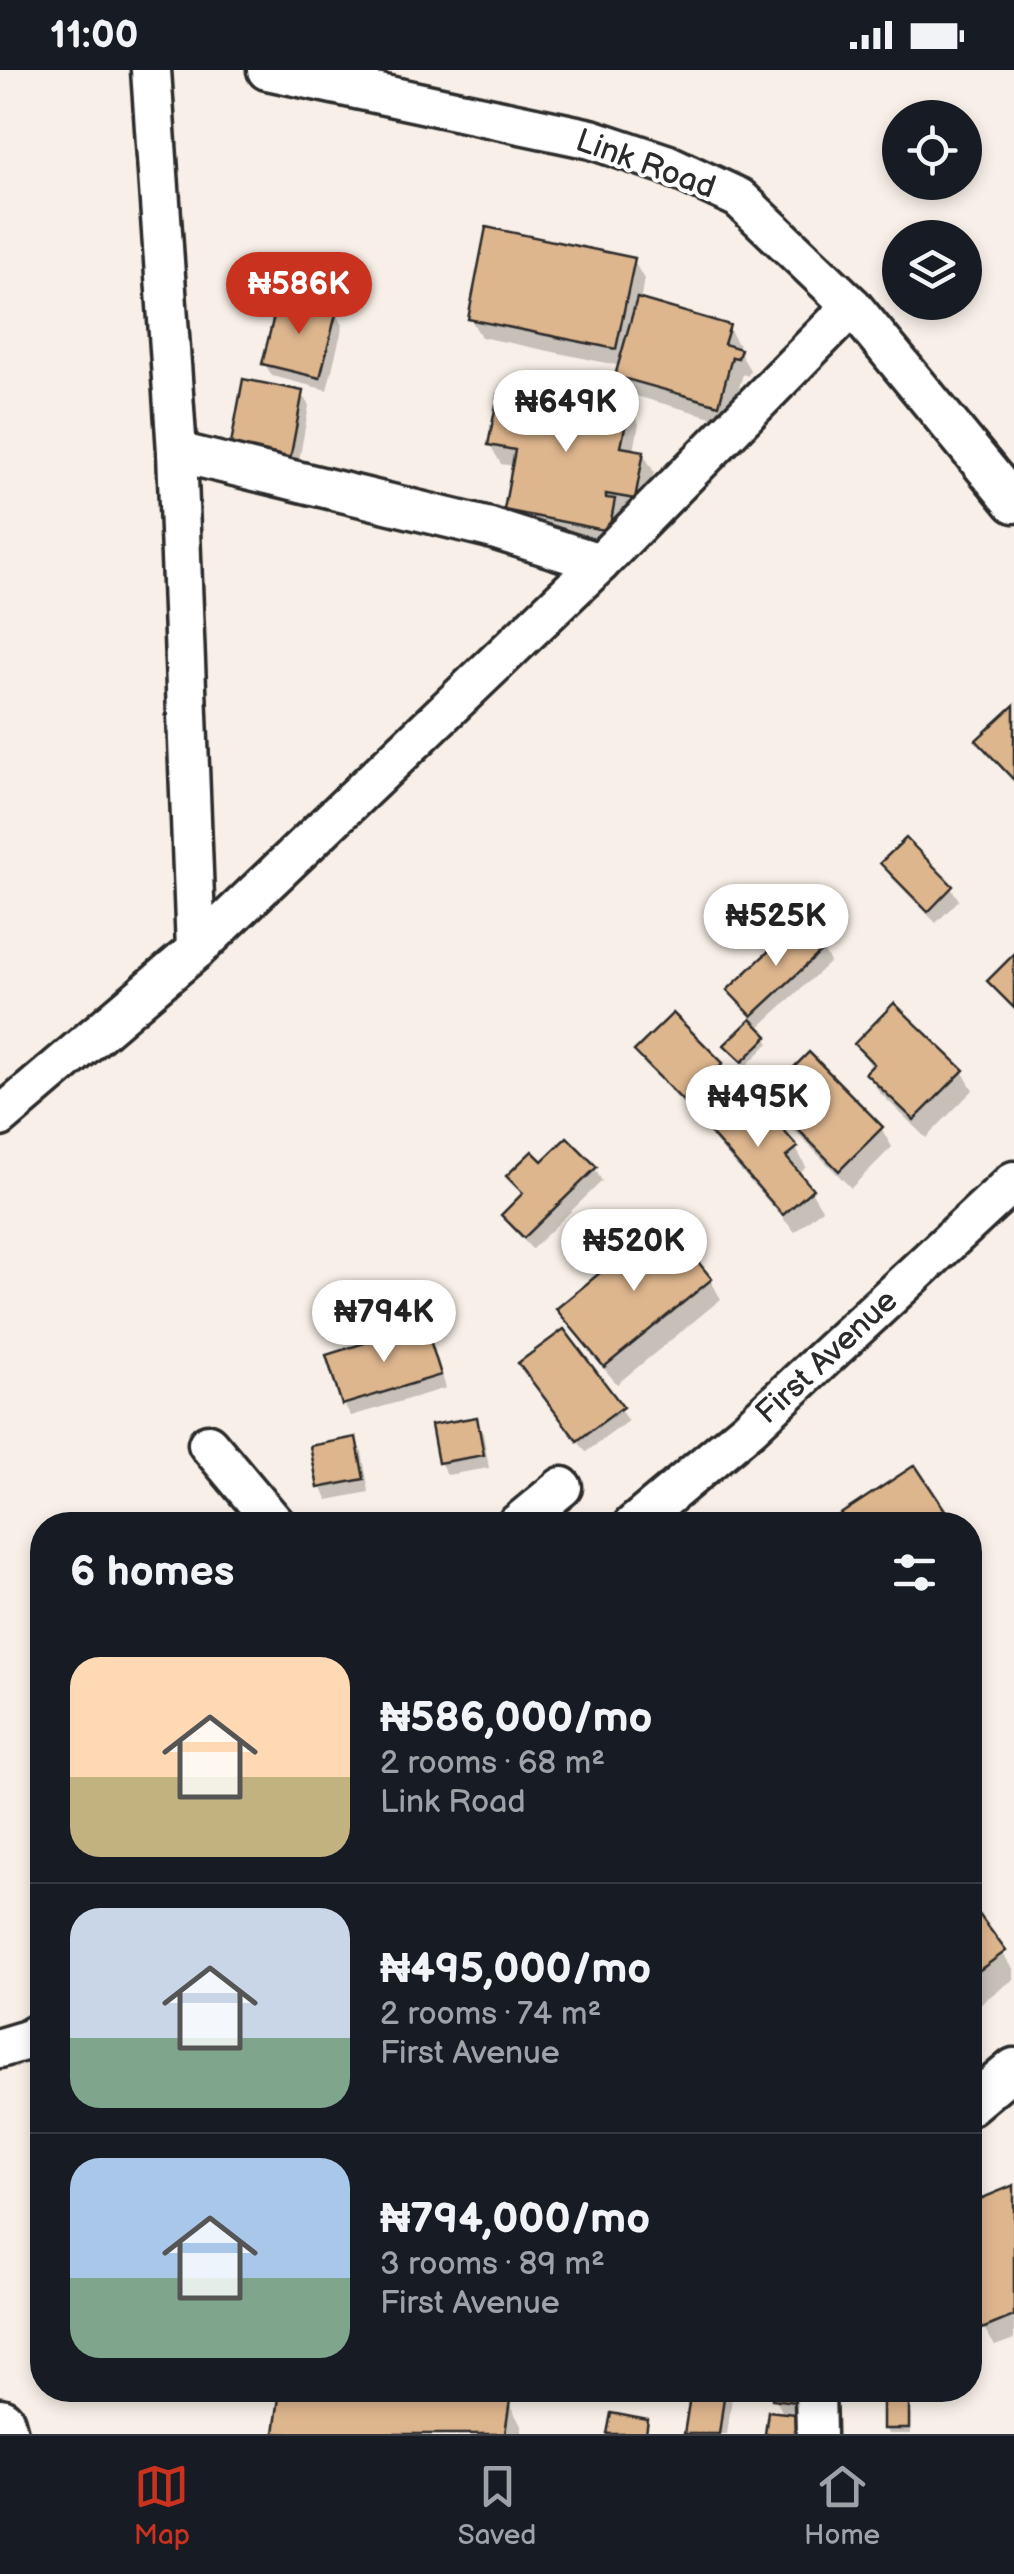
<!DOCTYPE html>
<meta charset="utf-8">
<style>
body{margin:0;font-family:"Balsamiq Sans",sans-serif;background:#242831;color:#f1f3f6;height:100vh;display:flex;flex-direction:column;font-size:38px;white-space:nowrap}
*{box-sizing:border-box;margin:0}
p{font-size:32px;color:#9ea1a6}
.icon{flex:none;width:55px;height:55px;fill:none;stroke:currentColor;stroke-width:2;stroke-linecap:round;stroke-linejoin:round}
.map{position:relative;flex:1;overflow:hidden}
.side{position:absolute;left:30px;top:1442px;width:952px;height:890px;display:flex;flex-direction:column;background:#171b24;border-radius:40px;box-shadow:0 5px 15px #0003}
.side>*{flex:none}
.controls{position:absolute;left:882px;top:30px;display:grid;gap:20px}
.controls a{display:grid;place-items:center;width:100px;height:100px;border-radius:50%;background:#171b24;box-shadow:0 5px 15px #0003;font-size:50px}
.price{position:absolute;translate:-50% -85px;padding:0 22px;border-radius:35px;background:#fff;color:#222;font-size:32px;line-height:65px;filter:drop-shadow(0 2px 5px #0008)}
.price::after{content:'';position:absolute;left:50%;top:60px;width:30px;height:22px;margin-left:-15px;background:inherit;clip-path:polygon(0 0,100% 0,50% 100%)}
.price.current{background:#c8321e;color:#fff}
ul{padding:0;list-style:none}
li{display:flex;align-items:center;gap:30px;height:250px;padding:0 40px}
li+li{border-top:2px solid #363941}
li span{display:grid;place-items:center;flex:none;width:280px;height:200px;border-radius:30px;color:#555}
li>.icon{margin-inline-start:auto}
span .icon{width:120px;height:120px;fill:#fffc;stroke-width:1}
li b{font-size:42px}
h2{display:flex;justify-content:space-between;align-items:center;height:120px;padding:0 40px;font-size:42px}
.status{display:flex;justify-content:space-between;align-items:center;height:70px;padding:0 50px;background:#171b24;direction:ltr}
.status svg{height:28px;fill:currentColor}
.dock{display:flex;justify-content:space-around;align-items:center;height:140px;border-top:2px solid #363941;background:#171b24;font-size:28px;color:#9ea1a6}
.dock a{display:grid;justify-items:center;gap:5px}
.dock .current{color:#c8321e}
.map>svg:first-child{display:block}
</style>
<div class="status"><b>11:00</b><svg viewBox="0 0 49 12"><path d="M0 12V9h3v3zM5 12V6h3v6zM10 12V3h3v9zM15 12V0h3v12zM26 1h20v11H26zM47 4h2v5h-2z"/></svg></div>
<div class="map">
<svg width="1014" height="2364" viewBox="0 0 1014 2364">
<rect width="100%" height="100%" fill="#f8f0e8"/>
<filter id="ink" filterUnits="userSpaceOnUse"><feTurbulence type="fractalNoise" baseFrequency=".01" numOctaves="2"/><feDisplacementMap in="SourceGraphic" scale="20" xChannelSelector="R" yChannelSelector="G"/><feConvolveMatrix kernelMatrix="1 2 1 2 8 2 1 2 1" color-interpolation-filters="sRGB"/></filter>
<g filter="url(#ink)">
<!-- shadow -->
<g fill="#0003">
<polygon points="633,190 644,209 640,232 728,257 739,276 738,280 750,300 748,306 743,304 729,352 629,324 618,305 621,296 481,267 470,248"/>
<polygon points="336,243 343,255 327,320 272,306 265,294"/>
<polygon points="302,323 309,336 297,402 240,391"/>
<polygon points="526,334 628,336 639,354 634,381 643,383 654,402 645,447 620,442 624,450 619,479 517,459 506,440 515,396 501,394 490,375"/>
<polygon points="1014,638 1014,712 986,683 979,671"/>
<polygon points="883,794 951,818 959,830 936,853 890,806"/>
<polygon points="823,880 830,892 757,959 769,973 746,996 728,975 753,950 737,933 730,921"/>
<polygon points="857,975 962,1001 973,1020 926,1068 879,1022 868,1003 873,999"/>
<polygon points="637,982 721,994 728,1007 691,1042 644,994"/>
<polygon points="768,1026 881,1058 892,1077 851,1118 779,1045"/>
<polygon points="752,1048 796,1078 806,1097 798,1105 811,1121 822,1139 795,1162 713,1069 702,1050"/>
<polygon points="542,1095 595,1099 602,1111 532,1179 511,1157 504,1145 523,1126 509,1106"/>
<polygon points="710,1210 721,1229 617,1314 570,1258 559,1239"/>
<polygon points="424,1257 431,1269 446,1318 351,1346 344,1334"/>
<polygon points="564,1262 628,1351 586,1382 528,1306"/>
<polygon points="476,1350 483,1363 489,1398 447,1405 440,1392"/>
<polygon points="354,1369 362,1382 369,1422 328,1430 321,1417"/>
<polygon points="970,1836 1014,1900 1014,1909 970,1941"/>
<polygon points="1014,2118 1014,2269 995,2276 984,2258 970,2222 970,2135"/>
<polygon points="282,2320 419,2320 508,2332 522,2357 521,2364 277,2364"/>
<polygon points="636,2320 678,2320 675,2331 638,2323"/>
<polygon points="693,2320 733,2320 727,2364 687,2364"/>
<polygon points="776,2320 814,2320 810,2360 784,2345 775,2328"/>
<polygon points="886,2320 908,2320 911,2325 910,2364 888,2364 885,2358"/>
</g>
<!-- building -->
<g fill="#deb68e" stroke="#2b2b2b" stroke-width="2.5">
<polygon points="486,157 635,188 616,279 468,249"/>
<polygon points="279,226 337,240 320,308 262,294"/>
<polygon points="637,228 730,255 724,274 741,279 738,288 732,287 719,335 615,306"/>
<polygon points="243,309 303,321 290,390 230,379"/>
<polygon points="527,313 630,333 621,377 644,381 635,429 606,424 606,428 615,429 609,461 504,440 515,380 488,375 498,325 524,331"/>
<polygon points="1014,635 1014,710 976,670"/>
<polygon points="906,768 953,816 928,842 880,793"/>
<polygon points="800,852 825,878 752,946 727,920"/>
<polygon points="1014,884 1014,938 987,911"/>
<polygon points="894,933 964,1000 914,1050 865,1003 874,994 854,974"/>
<polygon points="673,943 723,993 683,1031 634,981"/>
<polygon points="751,949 768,966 742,992 724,975"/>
<polygon points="809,982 883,1057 839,1101 765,1026"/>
<polygon points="732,1021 752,1044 761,1035 798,1077 786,1087 813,1119 783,1145 699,1050"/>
<polygon points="567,1067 597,1097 524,1168 501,1145 523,1123 506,1106 532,1081 542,1091"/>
<polygon points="664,1150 712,1209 604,1297 556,1239"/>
<polygon points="425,1254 441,1305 342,1335 326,1285"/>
<polygon points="564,1259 623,1337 577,1371 518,1293"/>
<polygon points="477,1347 484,1385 438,1393 431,1355"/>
<polygon points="356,1367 364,1409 318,1418 310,1376"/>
<polygon points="915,1395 955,1455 824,1455"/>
<polygon points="970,1832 1006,1881 970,1907"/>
<polygon points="1014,2115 1014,2246 982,2259 970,2228 970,2133"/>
<polygon points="280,2320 437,2320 510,2330 505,2364 283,2364 274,2363"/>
<polygon points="643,2320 674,2320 673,2326"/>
<polygon points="691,2320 725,2320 719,2364 684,2364"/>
<polygon points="773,2320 806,2320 803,2333 772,2329"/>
<rect x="883" y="2320" width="26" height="39"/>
<polygon points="768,2341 804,2345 802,2364 765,2364"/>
<polygon points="611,2343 648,2350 646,2364 607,2364"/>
</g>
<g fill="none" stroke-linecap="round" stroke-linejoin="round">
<!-- minor casing -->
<g stroke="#2b2b2b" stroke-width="45">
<g id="minor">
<polyline points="151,0 177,382 196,880"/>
<polyline points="267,0 591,69 666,94 739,128 852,236 1014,433"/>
<polyline points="177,382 490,458 600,493"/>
<polyline points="0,1047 196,880 600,493 852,236"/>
<polyline points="208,1374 276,1455"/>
<polyline points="516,1455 562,1417"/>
<polyline points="633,1455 749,1358 1014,1111"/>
<polyline points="0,1978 27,1970 42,1961"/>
<polyline points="970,2035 1014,1998"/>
<polyline points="815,2320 816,2364"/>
</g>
</g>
<!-- major casing -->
<g stroke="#2b2b2b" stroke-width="55">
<polyline id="major" points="0,2353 3,2364"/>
</g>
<!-- minor -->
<use href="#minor" stroke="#fff" stroke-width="38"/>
<!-- major -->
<use href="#major" stroke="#fff" stroke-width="48"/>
</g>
</g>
<g text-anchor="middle" stroke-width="8" stroke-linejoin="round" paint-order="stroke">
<!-- street labels -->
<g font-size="32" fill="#2b2b2b" stroke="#fff">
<text transform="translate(646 93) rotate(20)" y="11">Link Road</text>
<text transform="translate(826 1286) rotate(-43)" y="11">First Avenue</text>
</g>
</g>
</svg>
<div class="controls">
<a><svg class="icon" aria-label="locate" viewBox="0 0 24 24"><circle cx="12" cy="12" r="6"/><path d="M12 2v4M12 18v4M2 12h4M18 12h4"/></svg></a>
<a><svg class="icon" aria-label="layers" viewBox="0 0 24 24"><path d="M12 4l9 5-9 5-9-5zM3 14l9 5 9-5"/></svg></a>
</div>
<b class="price current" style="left:299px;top:267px">₦586K</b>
<b class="price" style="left:566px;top:385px">₦649K</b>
<b class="price" style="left:776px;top:899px">₦525K</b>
<b class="price" style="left:758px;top:1080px">₦495K</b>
<b class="price" style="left:634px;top:1224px">₦520K</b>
<b class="price" style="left:384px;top:1295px">₦794K</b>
<section class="side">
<h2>6 homes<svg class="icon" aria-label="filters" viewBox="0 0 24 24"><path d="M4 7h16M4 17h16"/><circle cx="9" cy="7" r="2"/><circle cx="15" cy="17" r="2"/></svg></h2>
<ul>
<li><span style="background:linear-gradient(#ffd9b3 60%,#c2b280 0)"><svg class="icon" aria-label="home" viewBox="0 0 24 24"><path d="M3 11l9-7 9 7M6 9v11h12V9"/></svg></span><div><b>₦586,000/mo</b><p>2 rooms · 68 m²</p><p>Link Road</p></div></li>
<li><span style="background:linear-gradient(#c9d6e8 65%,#7fa58c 0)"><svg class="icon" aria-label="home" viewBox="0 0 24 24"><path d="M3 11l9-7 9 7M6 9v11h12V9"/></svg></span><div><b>₦495,000/mo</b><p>2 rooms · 74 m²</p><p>First Avenue</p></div></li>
<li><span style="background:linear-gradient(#a9c7e8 60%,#7fa58c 0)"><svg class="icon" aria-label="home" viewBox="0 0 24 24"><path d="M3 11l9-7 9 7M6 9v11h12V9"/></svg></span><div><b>₦794,000/mo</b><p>3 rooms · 89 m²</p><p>First Avenue</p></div></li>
</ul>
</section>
</div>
<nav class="dock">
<a class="current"><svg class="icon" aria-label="map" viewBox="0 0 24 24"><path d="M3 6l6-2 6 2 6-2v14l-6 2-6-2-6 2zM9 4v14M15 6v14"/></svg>Map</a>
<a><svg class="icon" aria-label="saved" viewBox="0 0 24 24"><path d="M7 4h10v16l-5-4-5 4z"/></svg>Saved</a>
<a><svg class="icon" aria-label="home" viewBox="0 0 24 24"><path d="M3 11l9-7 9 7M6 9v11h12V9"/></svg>Home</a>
</nav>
